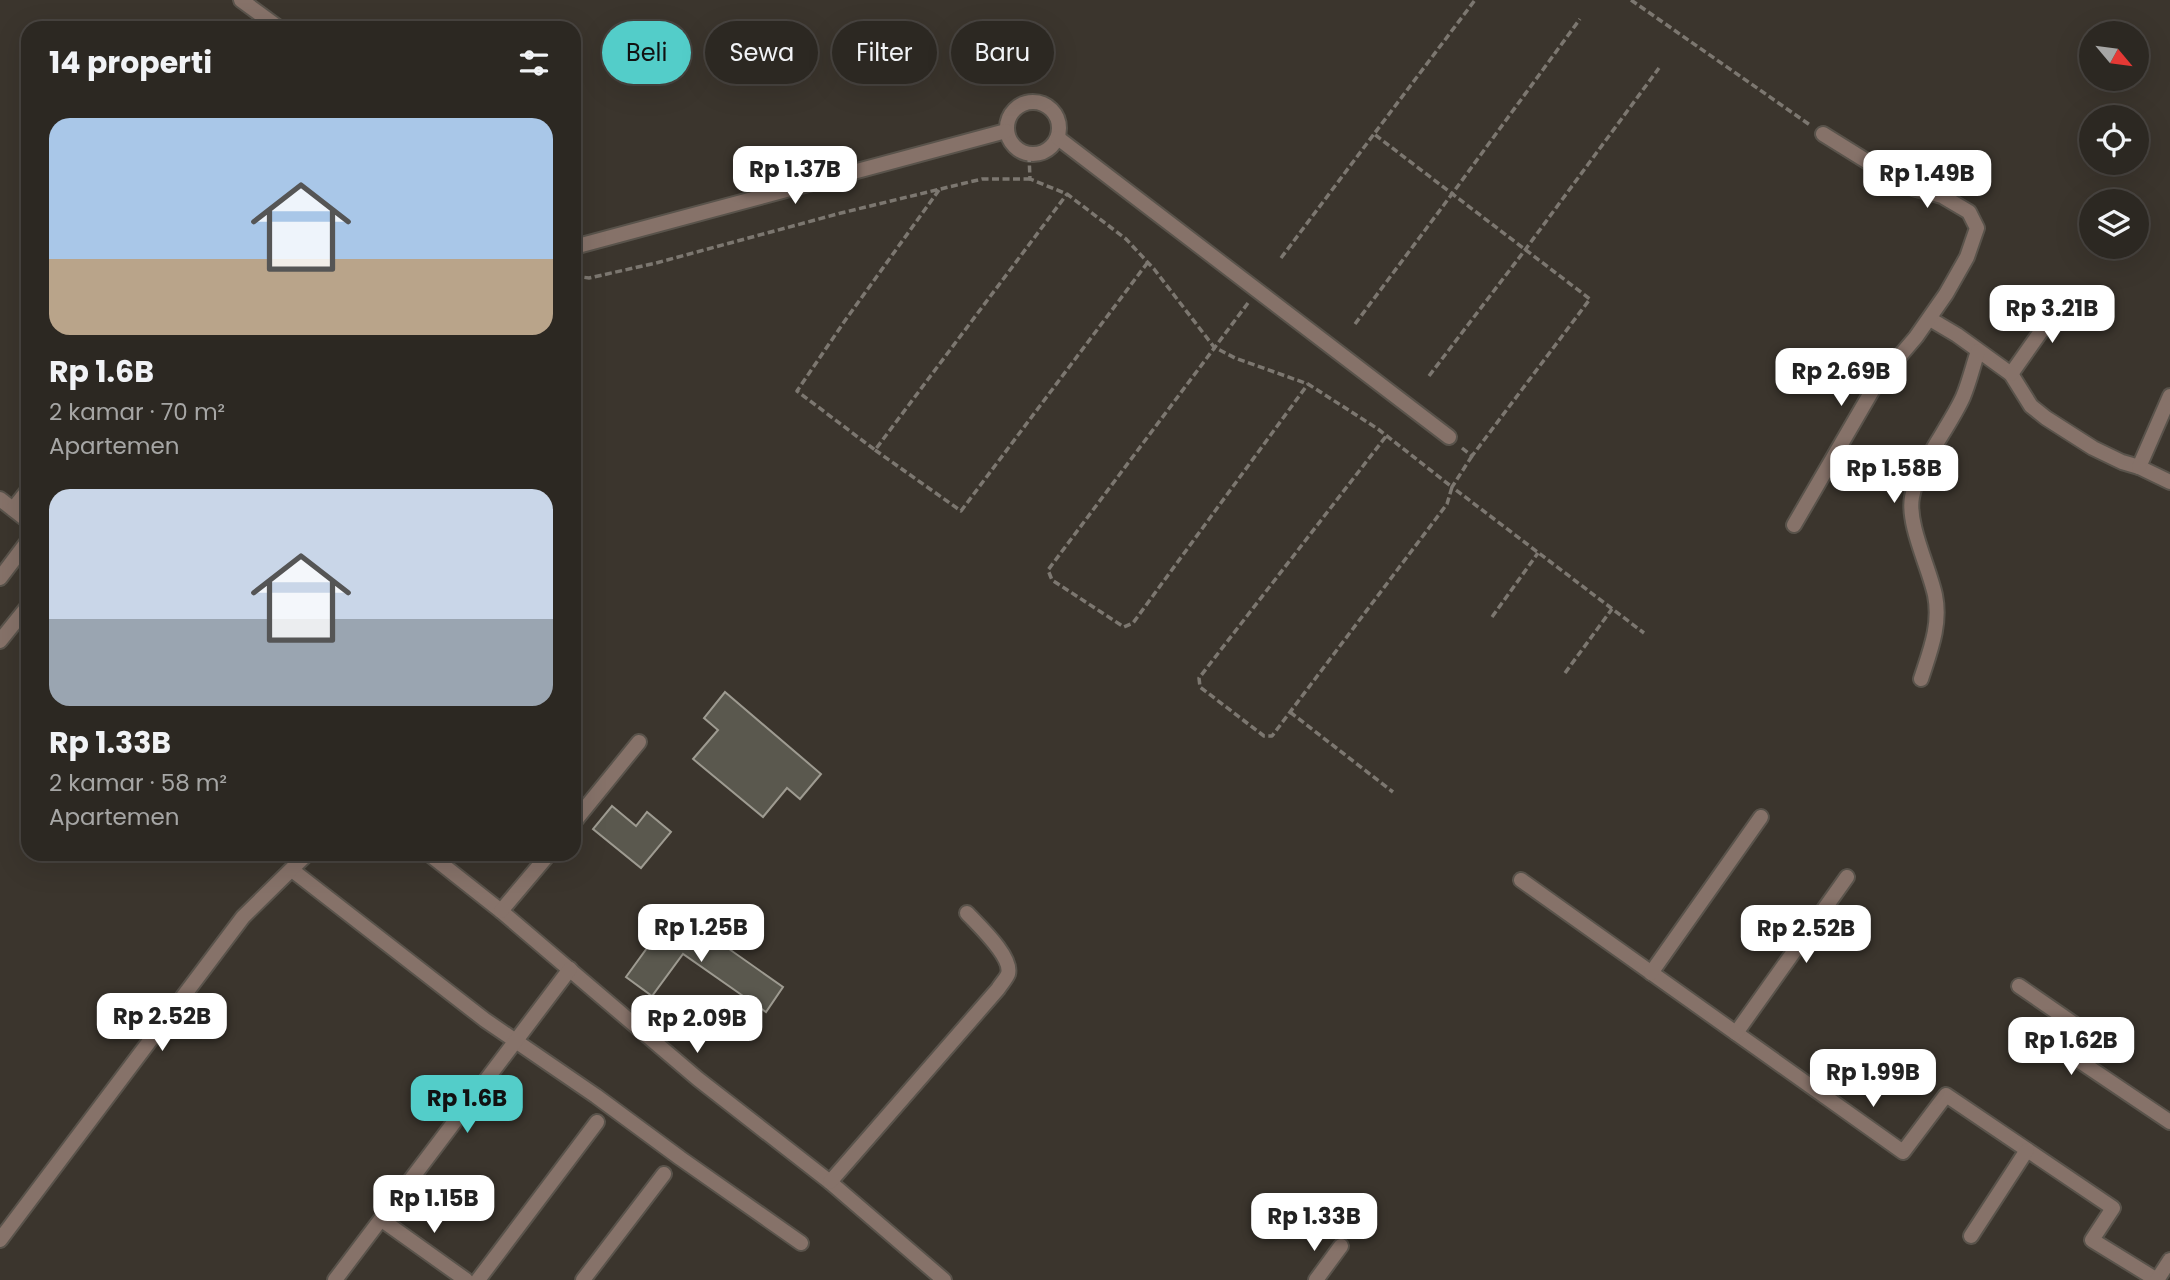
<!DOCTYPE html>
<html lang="id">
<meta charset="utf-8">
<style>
body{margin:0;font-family:Poppins,sans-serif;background:#34302a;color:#f1f3f6;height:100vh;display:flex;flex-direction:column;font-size:26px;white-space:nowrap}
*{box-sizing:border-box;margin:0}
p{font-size:23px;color:#a6a6a5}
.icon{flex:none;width:38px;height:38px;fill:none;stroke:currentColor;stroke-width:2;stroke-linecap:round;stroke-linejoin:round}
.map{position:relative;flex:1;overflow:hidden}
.sheet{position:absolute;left:21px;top:21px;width:560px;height:840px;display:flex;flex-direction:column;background:#2c2822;border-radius:21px;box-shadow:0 7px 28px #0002,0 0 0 2px #484440}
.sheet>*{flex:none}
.hud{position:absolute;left:602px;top:21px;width:665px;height:63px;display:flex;gap:14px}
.needle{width:46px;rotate:119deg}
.controls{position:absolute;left:2079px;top:21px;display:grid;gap:14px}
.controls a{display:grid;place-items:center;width:70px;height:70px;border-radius:50%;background:#2c2822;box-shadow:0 7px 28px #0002,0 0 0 2px #484440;font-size:35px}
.price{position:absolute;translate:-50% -60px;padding:0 16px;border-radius:14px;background:#fff;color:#222;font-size:23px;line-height:46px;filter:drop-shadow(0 2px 4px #0008)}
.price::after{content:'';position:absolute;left:50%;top:42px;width:21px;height:16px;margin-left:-10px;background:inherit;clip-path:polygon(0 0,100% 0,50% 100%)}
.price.current{background:#53cdc9;color:#111}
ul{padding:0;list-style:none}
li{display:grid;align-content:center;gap:14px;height:371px;padding:0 28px}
li span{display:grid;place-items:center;height:217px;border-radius:21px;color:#555}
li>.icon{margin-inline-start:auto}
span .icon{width:126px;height:126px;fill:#fffc;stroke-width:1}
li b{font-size:30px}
h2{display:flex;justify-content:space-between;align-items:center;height:84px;padding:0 28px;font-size:30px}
.pill{padding:0 24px;border-radius:32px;background:#2c2822;box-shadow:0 7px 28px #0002,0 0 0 2px #484440;font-size:24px;line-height:63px}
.pill.current{background:#53cdc9;color:#111}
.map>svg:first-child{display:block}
</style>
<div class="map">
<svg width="2170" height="1280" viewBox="0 0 2170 1280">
<rect width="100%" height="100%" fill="#3b352d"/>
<!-- building -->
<g fill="#5a584e" stroke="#9e9b91" stroke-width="2">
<polygon points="725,692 821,774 800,799 787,788 763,817 693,759 718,730 704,718"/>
<polygon points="612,806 636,826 647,812 671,832 641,868 593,829"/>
<polygon points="671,915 701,937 705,932 783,987 766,1012 683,954 652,996 626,977"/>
</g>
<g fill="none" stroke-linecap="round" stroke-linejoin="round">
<!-- street casing -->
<g stroke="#59534b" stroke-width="18">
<g id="street">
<polyline points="241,0 279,28"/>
<circle cx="1033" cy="128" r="26"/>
<polyline points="1058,138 1449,437"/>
<polyline points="574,247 1006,131"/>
<polyline points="1930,319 1957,335 2011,374 2031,406 2046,418 2093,448 2122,462 2139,467 2170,482"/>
<polyline points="2011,374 2066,296"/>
<polyline points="2139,467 2170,396"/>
<polyline points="0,499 28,521"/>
<polyline points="13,509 28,490"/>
<polyline points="1794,525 1876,384 1916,337 1946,294 1967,257 1977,228 1969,212 1942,196 1913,188 1897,180 1823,134"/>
<polyline points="0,578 28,541"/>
<polyline points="0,641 28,606"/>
<path d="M1921 679C1930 651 1941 625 1935 595 1929 567 1907 524 1912 497 1918 465 1949 428 1963 397 1969 383 1973 366 1978 351"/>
<polyline points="574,822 639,742"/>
<polyline points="429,854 501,911 698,1079 830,1182 944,1280"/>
<polyline points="292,870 485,1020 596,1096 680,1158 801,1243"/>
<polyline points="1521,880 1903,1152 1946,1095 2113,1208 2092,1240 2157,1280"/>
<polyline points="501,911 549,854"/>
<polyline points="1651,973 1761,817"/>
<polyline points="2019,986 2074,1024 2075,1058 2170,1122"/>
<polyline points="1736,1033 1847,877"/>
<path d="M830 1182 998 989C1001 984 1006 979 1008 974 1013 957 978 925 967 913"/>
<polyline points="382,1220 466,1280"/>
<polyline points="1971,1236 2027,1150"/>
<polyline points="0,1240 243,917 307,854"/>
<polyline points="335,1280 570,969"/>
<polyline points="478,1280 597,1122"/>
<polyline points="583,1280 664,1174"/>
<polyline points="1316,1280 1341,1246"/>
<polyline points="2157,1280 2170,1260"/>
</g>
</g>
<!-- path -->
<g stroke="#7c7770" stroke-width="3.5" stroke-dasharray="7 3.5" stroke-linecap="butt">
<polyline points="1631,0 1810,125"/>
<polyline points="1029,155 1030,179 1067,194 1126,239 1154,269 1214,347 1235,358 1308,384 1378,429 1452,487 1447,504 1272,736 1264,736 1200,687 1199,678 1387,435"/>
<polyline points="939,190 844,322 797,391 875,450 1067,194"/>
<polyline points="1281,258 1374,134"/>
<polyline points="574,276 589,278 656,263 841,213 982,179 1030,179"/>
<polyline points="1248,303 1048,570 1052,580 1124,627 1133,623 1308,384"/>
<polyline points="1355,324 1452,194 1580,19"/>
<polyline points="1429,376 1525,250 1659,68"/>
<polyline points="1462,448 1472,456 1590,299 1374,134 1475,0"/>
<polyline points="875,450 961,511 1148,262"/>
<polyline points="1472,456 1452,487 1644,633"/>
<polyline points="1492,617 1538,553"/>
<polyline points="1565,673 1612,609"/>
<polyline points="1290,712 1393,792"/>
</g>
<!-- street -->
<use href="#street" stroke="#867269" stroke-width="14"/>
</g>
</svg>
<div class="controls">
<a><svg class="needle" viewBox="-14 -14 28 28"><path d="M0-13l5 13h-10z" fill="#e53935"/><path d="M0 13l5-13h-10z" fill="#a6a6a5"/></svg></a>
<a><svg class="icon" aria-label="locate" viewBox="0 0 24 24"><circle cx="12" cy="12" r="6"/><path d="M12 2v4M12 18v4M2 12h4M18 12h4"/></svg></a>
<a><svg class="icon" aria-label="layers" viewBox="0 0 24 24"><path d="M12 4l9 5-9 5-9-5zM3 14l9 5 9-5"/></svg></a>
</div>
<b class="price" style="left:795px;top:206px">Rp 1.37B</b>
<b class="price" style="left:1927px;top:210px">Rp 1.49B</b>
<b class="price" style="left:2052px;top:345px">Rp 3.21B</b>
<b class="price" style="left:1841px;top:408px">Rp 2.69B</b>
<b class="price" style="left:1894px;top:505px">Rp 1.58B</b>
<b class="price" style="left:701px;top:964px">Rp 1.25B</b>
<b class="price" style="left:1806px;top:965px">Rp 2.52B</b>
<b class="price" style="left:162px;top:1053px">Rp 2.52B</b>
<b class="price" style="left:697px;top:1055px">Rp 2.09B</b>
<b class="price" style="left:2071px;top:1077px">Rp 1.62B</b>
<b class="price" style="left:1873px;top:1109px">Rp 1.99B</b>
<b class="price current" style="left:467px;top:1135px">Rp 1.6B</b>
<b class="price" style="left:434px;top:1235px">Rp 1.15B</b>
<b class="price" style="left:1314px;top:1253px">Rp 1.33B</b>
<div class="hud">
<a class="pill current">Beli</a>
<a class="pill">Sewa</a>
<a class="pill">Filter</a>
<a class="pill">Baru</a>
</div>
<section class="sheet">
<h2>14 properti<svg class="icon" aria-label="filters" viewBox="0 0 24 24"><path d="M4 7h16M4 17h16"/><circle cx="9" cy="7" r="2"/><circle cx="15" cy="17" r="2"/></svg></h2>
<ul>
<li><span style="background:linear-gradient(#a9c7e8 65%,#b9a48a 0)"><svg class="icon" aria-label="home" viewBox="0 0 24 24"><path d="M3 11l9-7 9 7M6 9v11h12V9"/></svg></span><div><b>Rp 1.6B</b><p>2 kamar · 70 m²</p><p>Apartemen</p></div></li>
<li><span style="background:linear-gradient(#c9d6e8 60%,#9aa5b1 0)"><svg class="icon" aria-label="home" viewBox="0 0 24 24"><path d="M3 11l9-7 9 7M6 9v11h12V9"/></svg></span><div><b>Rp 1.33B</b><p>2 kamar · 58 m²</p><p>Apartemen</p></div></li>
</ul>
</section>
</div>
